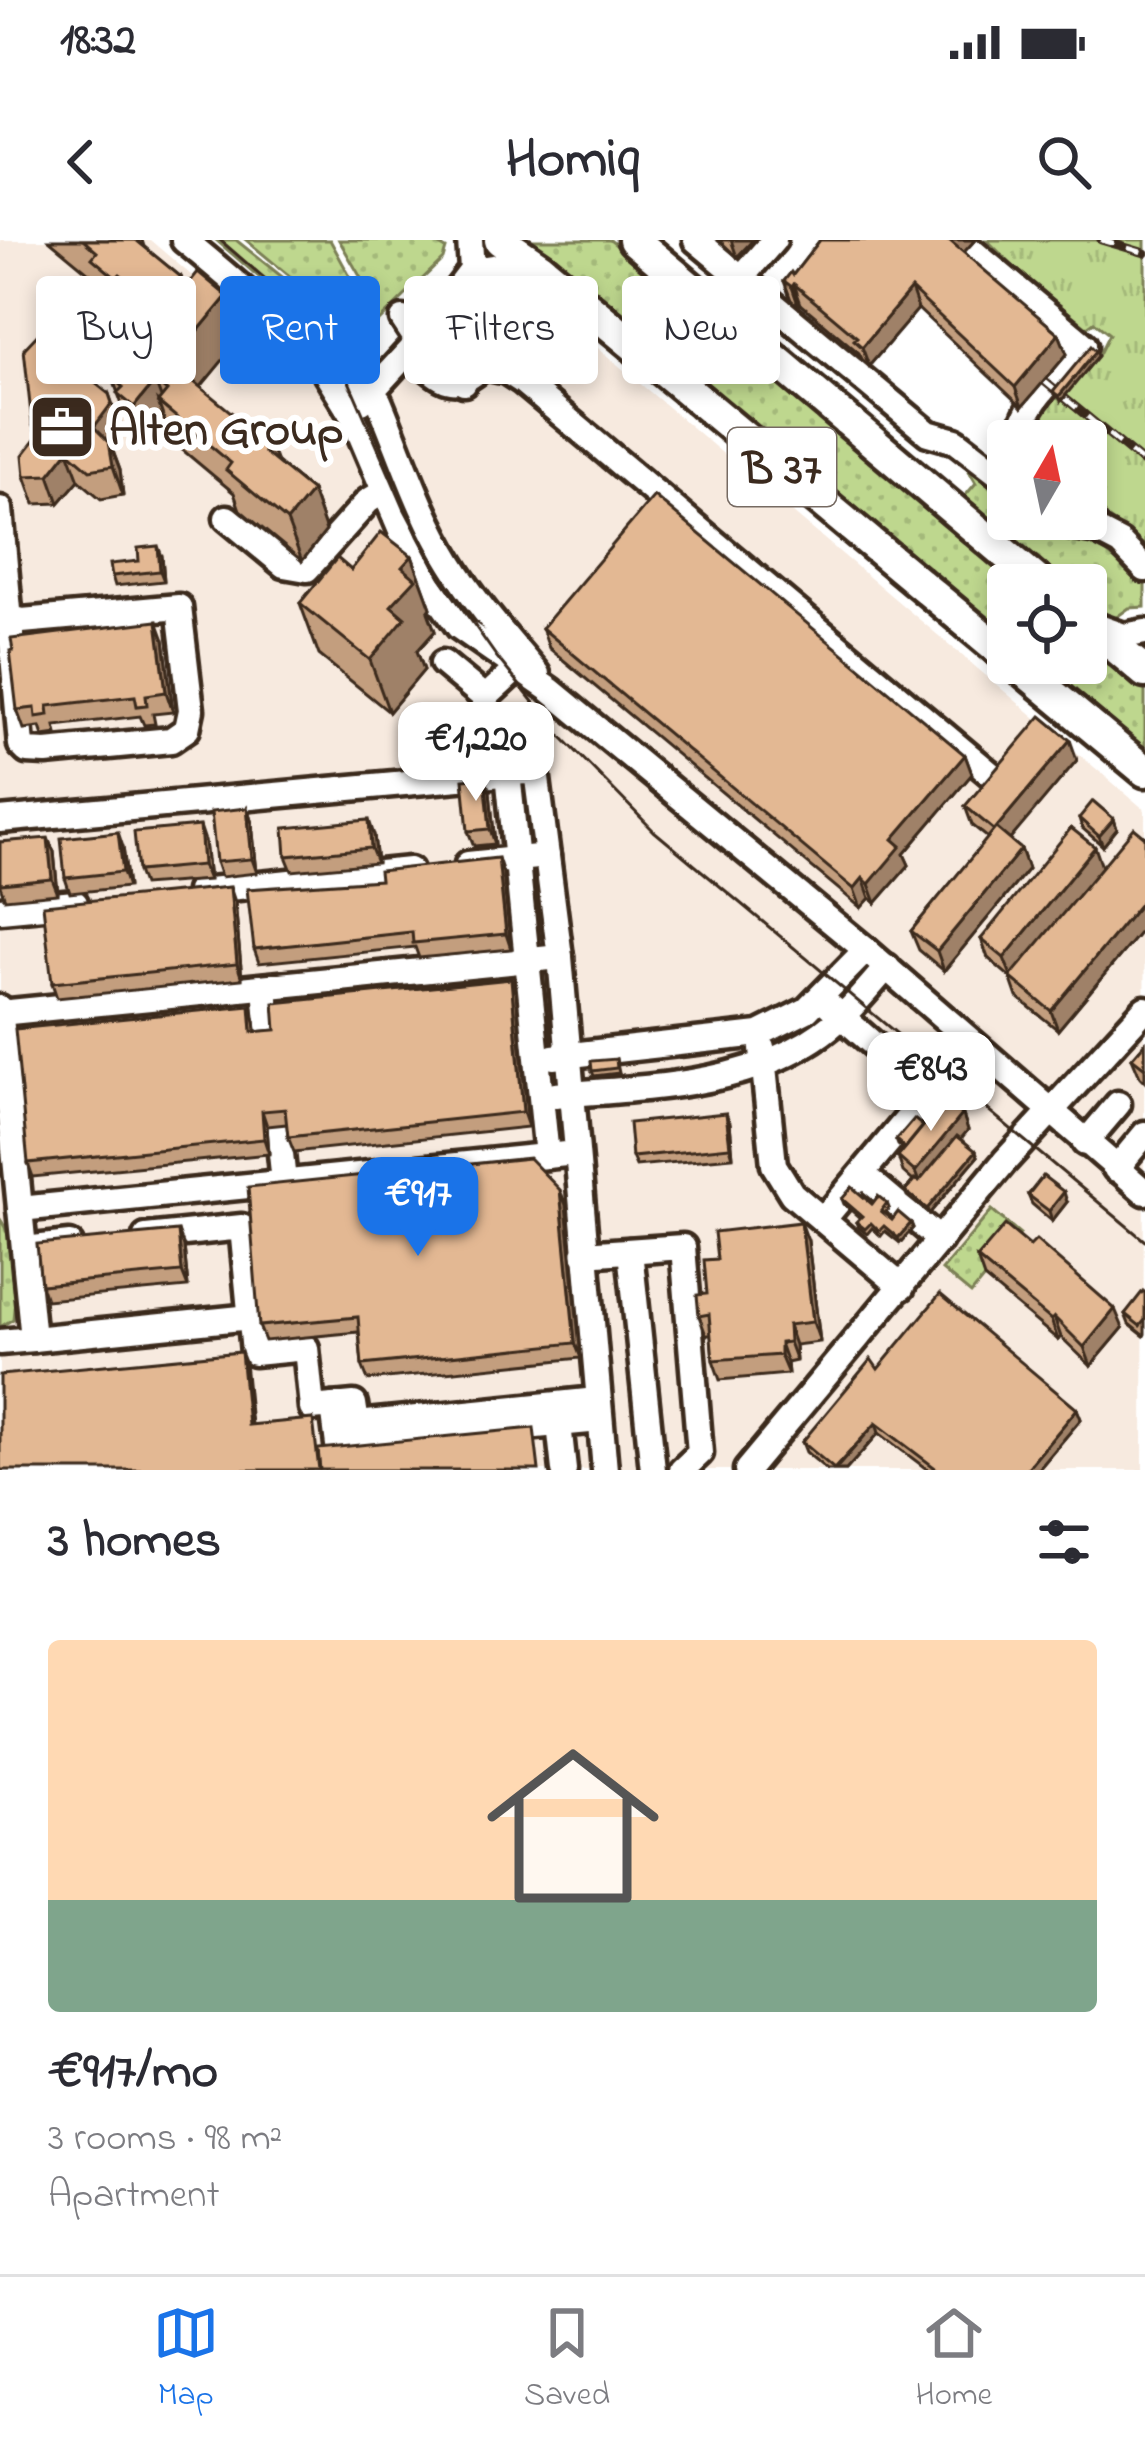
<!DOCTYPE html>
<meta charset="utf-8">
<style>
body{margin:0;font-family:"Indie Flower",sans-serif;background:#f2f2f3;color:#2b2b33;height:100vh;display:flex;flex-direction:column;font-size:45px;white-space:nowrap}
*{box-sizing:border-box;margin:0}
p{font-size:39px;color:#7c7c81}
.icon{flex:none;width:66px;height:66px;fill:none;stroke:currentColor;stroke-width:2;stroke-linecap:round;stroke-linejoin:round}
.map{position:relative;height:1230px;overflow:hidden}
.details{display:flex;flex-direction:column;background:#fff;flex:1}
.details>*{flex:none}
.hud{position:absolute;left:36px;top:36px;width:1074px;height:108px;display:flex;gap:24px}
.needle{width:78px;rotate:9deg}
.fabs{position:absolute;left:987px;top:180px;display:grid;gap:24px}
.fabs a{display:grid;place-items:center;width:120px;height:120px;border-radius:12px;background:#fff;box-shadow:0 6px 18px #0003;font-size:60px}
.price{position:absolute;translate:-50% -102px;padding:0 27px;border-radius:24px;background:#fff;color:#222;font-size:39px;line-height:78px;filter:drop-shadow(0 3px 6px #0008)}
.price::after{content:'';position:absolute;left:50%;top:72px;width:36px;height:27px;margin-left:-18px;background:inherit;clip-path:polygon(0 0,100% 0,50% 100%)}
.price.on{background:#1a73e8;color:#fff}
ul{padding:0;list-style:none}
li{display:grid;align-content:center;gap:24px;height:636px;padding:0 48px}
li span{display:grid;place-items:center;height:372px;border-radius:12px;color:#555}
li>.icon{margin-inline-start:auto}
span .icon{width:216px;height:216px;fill:#fffc;stroke-width:1}
li b{font-size:51px}
h2{display:flex;justify-content:space-between;align-items:center;height:144px;padding:0 48px;font-size:51px}
.tag{padding:0 42px;border-radius:12px;background:#fff;box-shadow:0 6px 18px #0003;font-size:42px;line-height:108px}
.tag.on{background:#1a73e8;color:#fff}
.status{display:flex;justify-content:space-between;align-items:center;height:84px;padding:0 60px;background:#fff;direction:ltr}
.status svg{height:33px;fill:currentColor}
header{display:flex;justify-content:space-between;align-items:center;height:156px;padding:0 48px;background:#fff;font-size:54px;font-weight:700}
.menu{display:flex;justify-content:space-around;align-items:center;height:168px;border-top:3px solid #e1e1e2;background:#fff;font-size:33px;color:#7c7c81}
.menu a{display:grid;justify-items:center;gap:6px}
.menu .on{color:#1a73e8}
.map>svg:first-child{display:block}
</style>
<div class="status"><b>18:32</b><svg viewBox="0 0 49 12"><path d="M0 12V9h3v3zM5 12V6h3v6zM10 12V3h3v9zM15 12V0h3v12zM26 1h20v11H26zM47 4h2v5h-2z"/></svg></div>
<header><svg class="icon" aria-label="back" viewBox="0 0 24 24"><path d="M15 5l-7 7 7 7"/></svg>Homiq<svg class="icon" aria-label="search" viewBox="0 0 24 24"><circle cx="10" cy="10" r="6"/><path d="M15 15l6 6"/></svg></header>
<div class="map">
<svg width="1145" height="1230" viewBox="0 0 1145 1230">
<defs>
<pattern id="grass-dots" width="8" height="8" patternUnits="userSpaceOnUse" patternTransform="scale(3)"><rect width="8" height="8" fill="#bed78e"/><path d="M2 2h.1M6 6h.1" fill="none" stroke="#a4b97a" stroke-width="1.8" stroke-linecap="round"/></pattern>
<pattern id="park-tufts" width="24" height="20" patternUnits="userSpaceOnUse" patternTransform="scale(3)"><rect width="24" height="20" fill="#bed78e"/><path d="M3 7l-1-3M5 7V3M7 7l1-3M15 17l-1-3M17 17v-4M19 17l1-3" fill="none" stroke="#a4b97a"/></pattern>
</defs>
<rect width="100%" height="100%" fill="#fff"/>
<filter id="ink" filterUnits="userSpaceOnUse"><feTurbulence type="fractalNoise" baseFrequency=".00833" numOctaves="2"/><feDisplacementMap in="SourceGraphic" scale="24" xChannelSelector="R" yChannelSelector="G"/><feConvolveMatrix kernelMatrix="1 2 1 2 8 2 1 2 1" color-interpolation-filters="sRGB"/></filter>
<g filter="url(#ink)">
<!-- built -->
<polygon fill="#f7eadf" points="0,0 150,0 362,181 486,48 515,44 528,49 1145,570 1143,1230 0,1230"/>
<!-- grass -->
<g fill="url(#grass-dots)" stroke="#7c8056" stroke-width="3">
<polygon points="216,0 236,0 316,64 297,70"/>
<polygon points="246,0 330,0 358,51 367,79 319,44 310,53"/>
<polygon points="339,0 430,0 446,9 443,19 377,83 364,43"/>
<polygon points="528,0 610,0 1024,345 1008,345 1008,403 818,237 524,4"/>
<path d="M323 56 352 81 371 91 373 128C342 124 323 99 303 78L327 70 319 60Z"/>
<polygon points="973,223 1008,252 1008,279 1041,279 1059,293 1092,301 1145,344 1145,367 1129,368 1114,379 1086,360 1086,345 1068,345 964,257 976,243 965,224"/>
<polygon points="1086,398 1145,448 1145,516 1033,423 1086,423"/>
<polygon points="992,970 1020,994 971,1054 942,1030"/>
<path d="M0 979C17 1002 17 1051 13 1079L0 1087Z"/>
</g>
<!-- park -->
<polygon fill="url(#park-tufts)" stroke="#7c8056" stroke-width="3" points="987,0 1145,0 1145,306 1086,262 1086,201 1031,201 1031,189 1055,157 1061,160 1098,116 1109,94 1094,82 1087,87 1024,37"/>
<g fill="none" stroke-linecap="round" stroke-linejoin="round">
<!-- minor casing -->
<g stroke="#3b2a1e" stroke-width="33">
<g id="minor">
<path d="M184 0C228 35 270 75 315 107 340 125 360 137 379 161 402 216 420 273 451 323 476 364 507 398 537 434"/>
<polyline points="696,0 928,193 956,201 1008,241"/>
<path d="M972 11 1084 105C1062 131 1018 166 1021 201"/>
<polyline points="472,30 533,21"/>
<polyline points="741,38 774,0"/>
<path d="M403 79 424 111 426 126C450 147 460 146 484 126L506 131 523 142 994 537"/>
<polyline points="317,109 327,135 353,177 406,302 428,343 459,387 550,450 866,710 1145,952"/>
<path d="M424 111C444 111 458 124 464 143"/>
<polyline points="362,162 419,100 472,30 470,0"/>
<polyline points="0,269 21,505 27,511 46,512 171,500 187,489 191,470 179,367 22,381 12,378"/>
<polyline points="1086,272 1097,291 1120,303 1145,329"/>
<polyline points="227,278 284,325 307,329 368,261 385,251"/>
<polyline points="1056,279 1064,285 1097,291"/>
<polyline points="1096,386 1124,396 1145,392"/>
<polyline points="443,423 485,458 511,434 521,418"/>
<polyline points="508,533 547,916"/>
<polyline points="0,580 536,531 560,717 605,1230"/>
<polyline points="468,624 547,616"/>
<polyline points="199,651 410,630"/>
<polyline points="0,670 75,663"/>
<polyline points="265,747 270,806"/>
<polyline points="0,768 33,1099 0,1102"/>
<polyline points="0,773 560,717"/>
<polyline points="762,808 774,925 792,954 902,1047"/>
<polyline points="553,817 759,794 807,770 866,710"/>
<path d="M555 855C644 848 747 847 822 793 848 774 867 750 887 727"/>
<polyline points="278,885 284,942"/>
<polyline points="1085,903 1118,864"/>
<polyline points="1116,929 1145,894"/>
<polyline points="862,934 940,1000"/>
<polyline points="20,969 576,913"/>
<polyline points="823,980 929,853 830,766"/>
<polyline points="146,997 242,987 254,1113 306,1108 312,1168 333,1166 338,1205 600,1180"/>
<polyline points="24,1009 70,1004"/>
<polyline points="630,1011 653,1230"/>
<polyline points="584,1014 683,1007 700,1213 682,1230"/>
<polyline points="33,1099 251,1077"/>
<polyline points="333,1166 354,1164 357,1184 597,1160"/>
<polyline points="559,1184 564,1230"/>
<polyline points="747,1230 1005,921 1145,769"/>
</g>
</g>
<!-- major casing -->
<g stroke="#3b2a1e" stroke-width="39">
<g id="major">
<polyline points="500,0 541,28 1008,417"/>
<polyline points="634,0 1042,345"/>
<polyline points="1086,382 1145,432"/>
<polyline points="1015,423 1145,531"/>
</g>
</g>
<!-- minor -->
<use href="#minor" stroke="#fff" stroke-width="24"/>
<!-- major -->
<use href="#major" stroke="#fff" stroke-width="30"/>
<!-- tram -->
<polyline stroke="#3b2a1e" stroke-width="3" points="220,0 328,93 404,268 441,338 496,416 560,495 654,591 1145,1001"/>
<!-- rail casing -->
<g stroke="#3b2a1e" stroke-width="9">
<g id="rail">
<polyline points="1101,0 1145,13"/>
<polyline points="1044,141 1145,224"/>
</g>
</g>
<!-- rail -->
<use href="#rail" stroke="#fff" stroke-width="4.5" stroke-dasharray="14" stroke-linecap="butt"/>
</g>
<!-- wall -->
<g fill="#c39e7e" stroke="#3b2a1e" stroke-width="3">
<polygon points="49,0 142,0 144,7 181,37 185,48 242,97 200,147 277,222 312,251 326,291 302,321 240,270 234,253 173,202 166,185 148,207 132,193 113,139 154,90 135,74 131,78 107,58 101,43"/>
<polygon points="719,0 753,0 737,17"/>
<polygon points="820,0 975,0 963,13 1059,94 1067,114 1022,167 918,69 869,126 862,119 859,113 801,64 799,67 791,60 784,41 793,35"/>
<polygon points="515,71 517,76 491,107 471,91 469,86"/>
<polygon points="58,107 61,116 120,182 122,191 111,206 120,230 123,255 101,259 79,240 59,263 35,264 25,236 37,197 32,184"/>
<polygon points="162,316 164,341 115,346 112,336"/>
<polygon points="412,316 431,368 428,372 435,391 417,411 424,430 389,472 319,415 300,363 351,330"/>
<polygon points="542,388 965,515 972,534 904,614 909,625 876,663 870,658 861,668 549,408"/>
<polygon points="164,400 173,472 153,474 155,484 144,485 140,476 55,486 57,494 43,496 40,487 24,489 17,470"/>
<polygon points="1077,520 1009,600 1021,609 1028,629 944,731 919,710 911,691 988,598 972,585 965,566"/>
<polygon points="490,552 495,604 474,606 468,591"/>
<polygon points="247,568 252,583 257,633 221,637 216,622"/>
<polygon points="1079,578 1114,579 1117,589 1103,606 1082,588"/>
<polygon points="374,595 377,623 292,631 286,616"/>
<polygon points="1145,597 1145,686 1058,790 1017,757 1010,737 988,718 981,699 1102,626"/>
<polygon points="205,601 209,640 143,645 138,631"/>
<polygon points="0,602 54,612 58,654 5,659 0,646"/>
<polygon points="123,607 128,647 70,653 65,638"/>
<polygon points="503,633 511,709 419,718 415,707 259,723 254,709 380,640"/>
<polygon points="235,662 242,739 57,758 52,743"/>
<polygon points="511,739 516,753 528,887 294,912 288,897 287,884 267,886 269,914 33,937 28,923 250,766 255,781 256,792 276,790"/>
<polygon points="1145,803 1145,842 1140,837 1132,818"/>
<polygon points="616,819 619,833 594,836 592,831"/>
<polygon points="960,866 968,890 961,898 978,916 929,974 907,956 905,951 913,941 903,932 898,917 904,910 898,905 896,900"/>
<polygon points="730,883 733,917 636,926 632,917"/>
<polygon points="1028,955 1067,962 1052,981 1032,964"/>
<polygon points="842,959 872,964 887,963 889,968 884,974 892,980 911,983 913,988 900,1003 885,991 881,996 872,988 867,994 858,987 856,982 860,978 844,964"/>
<polygon points="566,965 581,1118 368,1140 362,1125 359,1092 265,1101 259,1086"/>
<polygon points="808,1001 820,1102 795,1105 796,1121 787,1123 788,1134 720,1140 713,1120 711,1095 706,1095 699,1076 707,1054"/>
<polygon points="184,1006 188,1047 46,1060 41,1045"/>
<polygon points="977,1018 1123,1088 1091,1126 1061,1097 1058,1100 984,1038"/>
<polygon points="1145,1053 1145,1094 1144,1096 1129,1084 1125,1074"/>
<polygon points="878,1129 1077,1169 1081,1179 1038,1230 928,1230 879,1193 846,1230 827,1230 806,1212 802,1202"/>
</g>
<!-- shaded-wall -->
<g fill="#9f8167" stroke="#3b2a1e" stroke-width="3">
<polygon points="731,0 753,0 737,17"/>
<polygon points="949,0 975,0 956,21"/>
<polygon points="120,34 135,74 131,78 116,38"/>
<polygon points="181,37 196,78 174,47"/>
<polygon points="794,44 801,64 799,67 792,47"/>
<polygon points="911,49 918,69 869,126 862,107"/>
<polygon points="227,56 242,97 180,172 165,131"/>
<polygon points="162,60 177,100 172,105 158,65"/>
<polygon points="515,71 517,76 491,107 490,102"/>
<polygon points="1059,94 1067,114 1022,167 1015,147"/>
<polygon points="1096,111 1098,116 1061,161 1059,156"/>
<polygon points="155,141 165,168 158,162 166,185 148,207 134,167"/>
<polygon points="109,154 122,191 111,206 120,230 123,255 113,226 94,187"/>
<polygon points="270,204 285,244 264,212"/>
<polygon points="68,211 79,240 59,263 49,235"/>
<polygon points="312,251 326,291 302,321 287,281"/>
<polygon points="158,306 162,316 164,341 160,331"/>
<polygon points="412,316 431,368 428,372 435,391 417,411 424,430 389,472 370,420 391,366 402,327"/>
<polygon points="157,381 164,400 173,472 166,452"/>
<polygon points="1070,500 1077,520 1003,608 996,588"/>
<polygon points="965,515 972,534 904,614 909,625 876,663 869,644 893,599"/>
<polygon points="485,537 490,552 495,604 490,589"/>
<polygon points="247,568 252,583 257,633 252,619"/>
<polygon points="1114,579 1117,589 1103,606 1099,596"/>
<polygon points="369,580 374,595 377,623 371,608"/>
<polygon points="200,586 205,601 209,640 203,625"/>
<polygon points="118,592 123,607 128,647 123,632"/>
<polygon points="48,598 54,612 58,654 52,639"/>
<polygon points="1095,607 1102,627 1012,738 1004,718"/>
<polygon points="1021,609 1028,629 944,731 937,711"/>
<polygon points="498,618 503,633 511,709 506,694"/>
<polygon points="863,638 870,658 861,668 854,649"/>
<polygon points="230,647 235,662 242,739 237,724"/>
<polygon points="1145,658 1145,686 1058,790 1051,771"/>
<polygon points="511,739 516,753 528,887 523,872"/>
<polygon points="250,766 255,781 258,807 252,792"/>
<polygon points="960,866 968,890 921,947 915,932"/>
<polygon points="262,871 267,886 269,914 264,899"/>
<polygon points="726,873 730,883 733,917 730,907"/>
<polygon points="976,911 978,916 929,974 927,969"/>
<polygon points="560,950 566,965 581,1118 575,1103"/>
<polygon points="1064,952 1067,962 1052,981 1049,971"/>
<polygon points="801,982 808,1001 820,1102 813,1082"/>
<polygon points="911,983 913,988 900,1003 898,998"/>
<polygon points="178,991 184,1006 188,1047 182,1032"/>
<polygon points="1115,1069 1123,1088 1091,1126 1084,1107"/>
<polygon points="1054,1077 1061,1097 1058,1100 1051,1080"/>
<polygon points="788,1085 795,1105 796,1121 789,1102"/>
<polygon points="780,1103 787,1123 788,1134 780,1115"/>
<polygon points="241,1112 245,1122 252,1195 248,1185"/>
<polygon points="1077,1169 1081,1179 1038,1230 1026,1230"/>
<polygon points="876,1183 879,1193 846,1230 835,1230"/>
</g>
<!-- building -->
<g fill="#e3b893" stroke="#3b2a1e" stroke-width="3">
<polygon points="83,0 136,0 181,37 174,47 181,53 198,32 227,56 165,131 171,136 177,128 270,204 264,212 312,251 287,281 226,230 231,223 158,162 167,151 155,141 134,167 117,153 123,147 113,139 172,68 162,60 158,65 120,34 116,38 92,18 97,12"/>
<polygon points="820,0 949,0 1059,94 1015,147 911,49 862,107 854,100 857,97 794,44 792,47 784,41 791,32 793,35"/>
<polygon points="495,55 515,71 490,102 469,86"/>
<polygon points="40,92 58,107 60,115 109,154 112,163 94,187 109,202 113,226 90,230 68,211 49,235 25,236 23,215 41,192 32,184 24,109"/>
<polygon points="457,93 464,99 457,109 449,103"/>
<polygon points="1091,106 1096,111 1059,156 1053,152"/>
<polygon points="654,256 965,515 893,599 901,606 869,644 863,638 854,649 542,388"/>
<polygon points="381,292 412,316 402,327 416,339 391,366 405,378 370,420 300,363 337,318 351,330"/>
<polygon points="158,306 160,331 112,336 110,324 139,321 138,308"/>
<polygon points="157,381 166,452 146,455 147,465 137,466 135,456 48,466 49,475 36,477 35,468 17,470 10,411 13,411 11,399"/>
<polygon points="1041,476 1070,500 996,588 1021,609 937,711 911,691 994,590 965,566"/>
<polygon points="485,537 490,589 468,591 463,539"/>
<polygon points="1093,561 1114,579 1099,596 1079,578"/>
<polygon points="247,568 252,619 216,622 211,572"/>
<polygon points="369,580 371,608 286,616 284,588"/>
<polygon points="200,586 203,625 138,631 134,592"/>
<polygon points="1071,588 1095,607 1004,718 981,699"/>
<polygon points="1134,588 1145,597 1145,658 1051,771 1010,737"/>
<polygon points="118,592 123,632 65,638 61,598"/>
<polygon points="48,598 52,639 0,644 0,602"/>
<polygon points="498,618 506,694 413,703 412,692 254,709 247,649 380,640 379,631"/>
<polygon points="230,647 237,724 52,743 43,665"/>
<polygon points="511,739 523,872 288,897 285,869 262,871 264,899 28,923 15,789 250,766 252,792 276,790 274,763"/>
<polygon points="1145,803 1145,828 1132,818"/>
<polygon points="616,819 617,828 592,831 591,821"/>
<polygon points="948,856 960,866 956,870 962,875 915,932 898,917"/>
<polygon points="726,873 730,907 632,917 629,883"/>
<polygon points="914,879 923,886 905,908 896,900"/>
<polygon points="957,896 976,911 927,969 905,951 915,939 919,942"/>
<polygon points="529,918 560,950 575,1103 362,1125 358,1077 259,1086 248,947"/>
<polygon points="1043,936 1064,952 1049,971 1028,955"/>
<polygon points="852,947 872,964 878,956 887,963 881,971 892,980 898,972 911,983 898,998 884,986 879,991 871,983 865,989 856,982 862,976 842,959"/>
<polygon points="801,982 813,1082 788,1085 789,1102 780,1103 780,1115 713,1120 709,1074 699,1076 697,1055 707,1054 704,1020 717,1019 714,992"/>
<polygon points="1005,985 1030,1006 1036,1000 1115,1069 1084,1107 1054,1077 1051,1080 977,1018"/>
<polygon points="178,991 182,1032 41,1045 37,1004"/>
<polygon points="1143,1051 1145,1053 1145,1080 1140,1086 1125,1074"/>
<polygon points="940,1054 1077,1169 1026,1230 938,1230 876,1183 834,1229 802,1202 871,1119 878,1129"/>
<polygon points="241,1112 248,1185 313,1179 319,1230 0,1230 0,1135"/>
<polygon points="534,1188 539,1230 320,1230 318,1209"/>
</g>
</g>
<!-- icons -->
<defs>
<g id="office-square" transform="scale(3.45)"><rect x="-9" y="-9" width="18" height="18" rx="4" fill="#3b2a1e" stroke="#fff"/><path d="M-6-3h4V-5.5h4V-3h4V5H-6ZM-1-4.5V-3h2v-1.5ZM-6 0V1H6V0Z" fill="#fff"/></g>
</defs>
<g fill-rule="evenodd">
<use href="#office-square" x="62" y="187"/>
</g>
<g text-anchor="middle" stroke-width="12" stroke-linejoin="round" paint-order="stroke">
<!-- shield labels -->
<rect fill="#fff" stroke="#766a62" stroke-width="3" x="728" y="188" width="108" height="78" rx="9"/>
<g font-size="45" font-weight="bold" fill="#3b2a1e">
<text x="782" y="243">B 37</text>
</g>
<!-- poi labels -->
<g font-size="48" font-weight="bold" fill="#3b2a1e" stroke="#fff" text-anchor="start">
<text x="109" y="204">Alten Group</text>
</g>
</g>
</svg>
<div class="fabs">
<a><svg class="needle" viewBox="-14 -14 28 28"><path d="M0-13l5 13h-10z" fill="#e53935"/><path d="M0 13l5-13h-10z" fill="#7c7c81"/></svg></a>
<a><svg class="icon" aria-label="locate" viewBox="0 0 24 24"><circle cx="12" cy="12" r="6"/><path d="M12 2v4M12 18v4M2 12h4M18 12h4"/></svg></a>
</div>
<b class="price" style="left:476px;top:564px">€1,220</b>
<b class="price" style="left:931px;top:894px">€843</b>
<b class="price on" style="left:418px;top:1019px">€917</b>
<div class="hud">
<a class="tag">Buy</a>
<a class="tag on">Rent</a>
<a class="tag">Filters</a>
<a class="tag">New</a>
</div>
</div>
<section class="details">
<h2>3 homes<svg class="icon" aria-label="filters" viewBox="0 0 24 24"><path d="M4 7h16M4 17h16"/><circle cx="9" cy="7" r="2"/><circle cx="15" cy="17" r="2"/></svg></h2>
<ul>
<li><span style="background:linear-gradient(#ffd9b3 70%,#7fa58c 0)"><svg class="icon" aria-label="home" viewBox="0 0 24 24"><path d="M3 11l9-7 9 7M6 9v11h12V9"/></svg></span><div><b>€917/mo</b><p>3 rooms · 98 m²</p><p>Apartment</p></div></li>
</ul>
</section>
<nav class="menu">
<a class="on"><svg class="icon" aria-label="map" viewBox="0 0 24 24"><path d="M3 6l6-2 6 2 6-2v14l-6 2-6-2-6 2zM9 4v14M15 6v14"/></svg>Map</a>
<a><svg class="icon" aria-label="saved" viewBox="0 0 24 24"><path d="M7 4h10v16l-5-4-5 4z"/></svg>Saved</a>
<a><svg class="icon" aria-label="home" viewBox="0 0 24 24"><path d="M3 11l9-7 9 7M6 9v11h12V9"/></svg>Home</a>
</nav>
